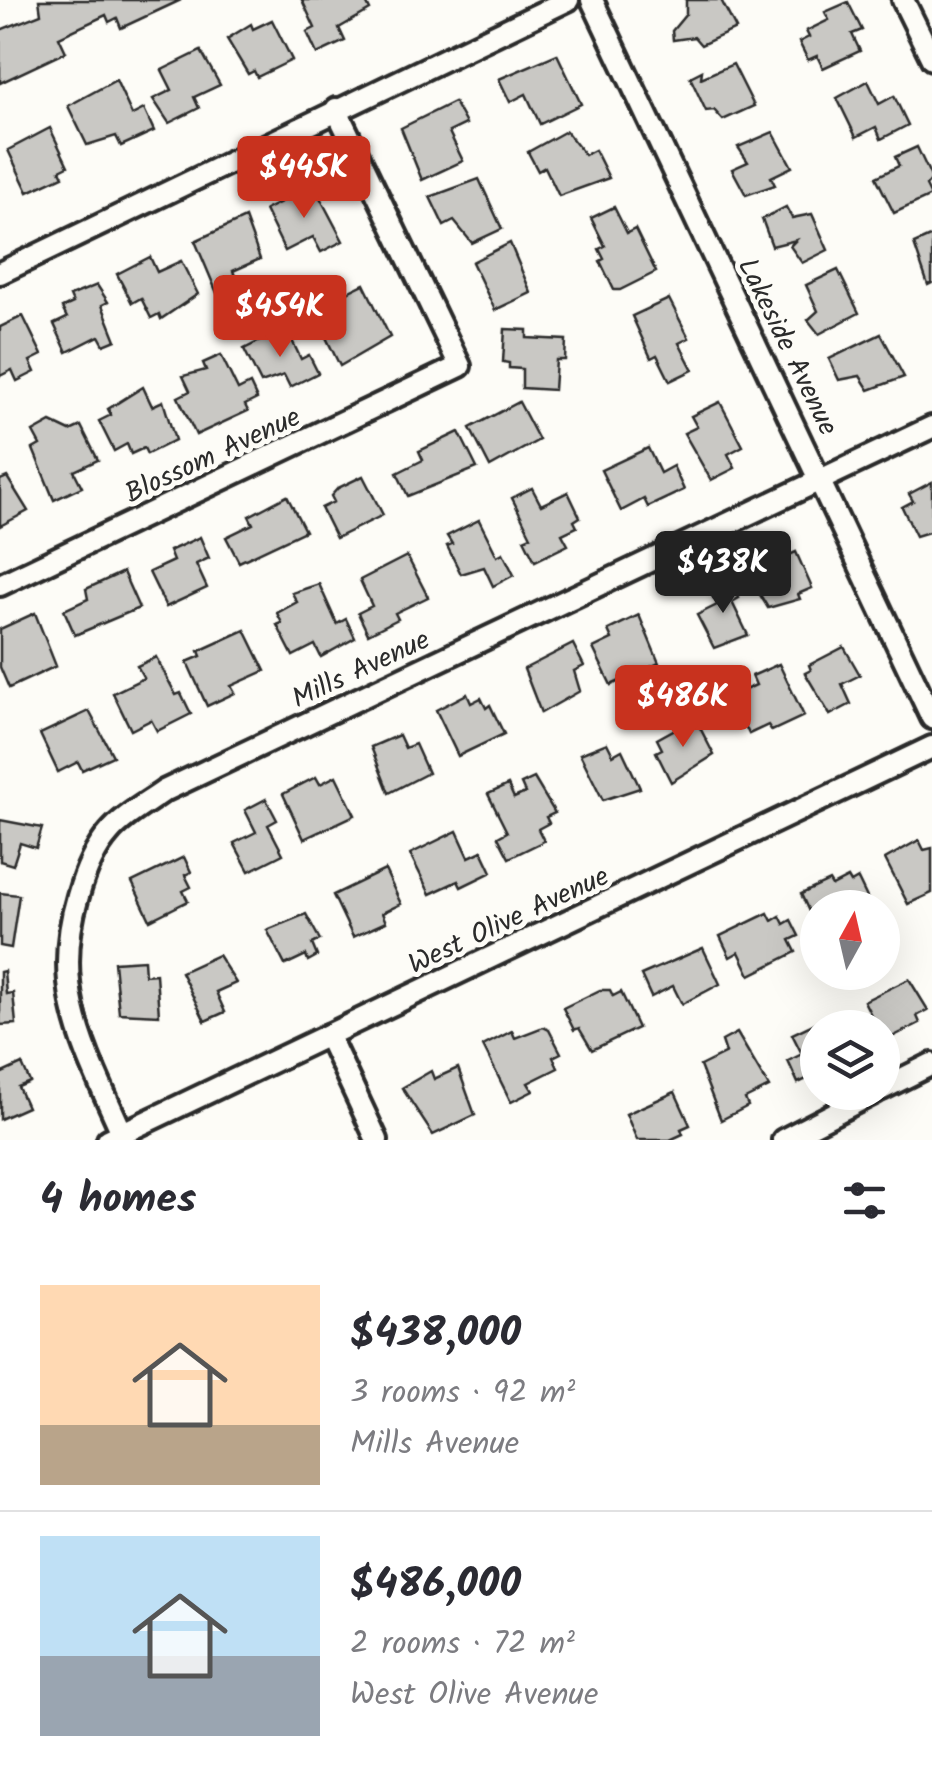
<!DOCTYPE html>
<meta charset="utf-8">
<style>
body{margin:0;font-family:Kalam,sans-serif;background:#f2f2f3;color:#2b2b33;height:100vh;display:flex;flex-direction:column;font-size:38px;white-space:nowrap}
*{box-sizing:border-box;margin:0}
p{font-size:32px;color:#7c7c81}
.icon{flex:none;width:55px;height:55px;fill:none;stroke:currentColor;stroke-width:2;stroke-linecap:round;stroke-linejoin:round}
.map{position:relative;height:1140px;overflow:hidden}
.drawer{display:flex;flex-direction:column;background:#fff;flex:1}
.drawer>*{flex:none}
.needle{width:65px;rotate:8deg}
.controls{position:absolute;left:800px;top:890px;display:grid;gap:20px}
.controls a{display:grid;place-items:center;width:100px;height:100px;border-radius:50%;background:#fff;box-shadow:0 10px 40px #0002;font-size:50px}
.price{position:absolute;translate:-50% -85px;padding:0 22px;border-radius:10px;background:#c8321e;color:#fff;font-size:32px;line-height:65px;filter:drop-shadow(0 2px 5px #0008)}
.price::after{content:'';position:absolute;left:50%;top:60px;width:30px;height:22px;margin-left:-15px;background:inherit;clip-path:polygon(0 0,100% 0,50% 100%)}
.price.active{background:#222;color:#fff}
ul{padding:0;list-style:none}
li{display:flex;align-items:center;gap:30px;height:250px;padding:0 40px}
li+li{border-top:2px solid #e1e1e2}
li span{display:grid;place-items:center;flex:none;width:280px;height:200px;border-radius:0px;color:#555}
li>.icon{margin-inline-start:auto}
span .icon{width:120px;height:120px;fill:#fffc;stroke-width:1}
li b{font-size:42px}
h2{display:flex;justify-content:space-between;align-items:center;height:120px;padding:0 40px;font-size:42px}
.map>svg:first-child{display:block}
</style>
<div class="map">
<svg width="932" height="1140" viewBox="0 0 932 1140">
<rect width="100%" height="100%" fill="#fdfcf7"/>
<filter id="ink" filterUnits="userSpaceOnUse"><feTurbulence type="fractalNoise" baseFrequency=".01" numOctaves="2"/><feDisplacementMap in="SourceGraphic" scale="20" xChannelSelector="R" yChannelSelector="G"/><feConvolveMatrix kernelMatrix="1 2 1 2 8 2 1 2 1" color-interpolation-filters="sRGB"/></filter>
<g filter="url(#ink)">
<!-- building -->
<g fill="#c9c8c4" stroke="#2b2b2b" stroke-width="2.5">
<polygon points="39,0 181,0 121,28 117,18 109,22 106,15 59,37 66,52 0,83 0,30 41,14"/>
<polygon points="302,0 365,0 370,10 339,28 345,41 317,54 307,32 315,28"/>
<polygon points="686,0 721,0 736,29 701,45 694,37 673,40 672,31 686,14"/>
<polygon points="848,2 862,30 852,34 860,51 823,68 817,56 808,60 799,42 809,37 806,31 829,20 825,12"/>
<polygon points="272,20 292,60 257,77 254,71 248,74 227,39 251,24 253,29"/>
<polygon points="201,51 220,85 194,97 199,108 169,123 153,99 172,90 162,70"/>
<polygon points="557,54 581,104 540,124 526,94 510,102 499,79"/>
<polygon points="733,64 754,106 723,120 714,110 706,111 690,77 702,71 701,78"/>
<polygon points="116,80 132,115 144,109 154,131 121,146 116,136 87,145 68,106"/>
<polygon points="868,81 879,104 894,96 908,125 881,139 876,127 856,137 837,98"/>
<polygon points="454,102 466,124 449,132 463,161 422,180 401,128"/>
<polygon points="50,128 68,166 60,170 63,176 28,192 8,150"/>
<polygon points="566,131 585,155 595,150 609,178 559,196 545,167 538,171 528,152"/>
<polygon points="773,132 792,167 771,177 775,185 746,195 732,169 748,162 738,147"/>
<polygon points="917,147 932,179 926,186 931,196 894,213 876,177 899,166 895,157"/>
<polygon points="479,179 502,229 472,243 454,221 444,226 430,197"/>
<polygon points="314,186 343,241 321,252 313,237 285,251 265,210"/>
<polygon points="614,207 627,233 635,229 656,272 620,290 614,290 600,261 604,259 599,249 605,246 591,218"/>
<polygon points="786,207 792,218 812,214 828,250 802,263 790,246 796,240 772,246 762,219"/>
<polygon points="245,218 260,259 233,271 238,283 217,293 195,241"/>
<polygon points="932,236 932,283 928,285 914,244"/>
<polygon points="510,243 531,293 495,310 472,262"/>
<polygon points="150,257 157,272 181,261 198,294 161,319 159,314 151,318 141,298 132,303 117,274"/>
<polygon points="838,270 859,313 819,334 808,320 818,311 806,285"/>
<polygon points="364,284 390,337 340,366 320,325 337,317 329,301"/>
<polygon points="97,285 108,302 102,305 116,340 104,345 99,336 67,352 54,324 67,318 62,308 73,303 70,296"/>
<polygon points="669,299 689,338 679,343 693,370 670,381 657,355 651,358 632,316"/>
<polygon points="23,316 42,355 30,361 35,372 17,381 12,370 0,376 0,327"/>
<polygon points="286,328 301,359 309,355 318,373 290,387 284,375 261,383 244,349"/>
<polygon points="505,329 527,330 527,338 566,340 565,360 556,360 554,390 522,388 522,369 509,368 509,363 503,362"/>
<polygon points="881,334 904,377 869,390 860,376 839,380 829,359"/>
<polygon points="221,355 238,390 250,384 257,399 245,405 248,411 196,435 178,397 190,391 183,376 206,370 203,363"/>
<polygon points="143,387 152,406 163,401 175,440 147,454 144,448 131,454 127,444 114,451 99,421 111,415 108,409"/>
<polygon points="519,402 539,440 490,467 470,428"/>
<polygon points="720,402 743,446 728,454 735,468 711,480 684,433 697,427 691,416"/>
<polygon points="51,422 70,431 81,426 98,460 74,471 82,487 54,500 33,449 40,445 33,432"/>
<polygon points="459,432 477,468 408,496 397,473 423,460 419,451"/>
<polygon points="648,448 660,473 673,466 684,490 648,507 644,499 621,511 601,470"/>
<polygon points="363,476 383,515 336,538 321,508 334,502 331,496 338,488"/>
<polygon points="7,477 28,511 0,526 0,480"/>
<polygon points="932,482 932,531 916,536 902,507 913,501 909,494"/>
<polygon points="532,488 541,505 568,492 580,517 574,521 577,527 562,534 568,545 535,561 524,539 531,536 512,498"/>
<polygon points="287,496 305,531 239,562 226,537 253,524 249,516"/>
<polygon points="479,520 497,556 503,553 514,575 493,586 484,567 461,574 447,546 452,544 447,536"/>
<polygon points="200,537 209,558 196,564 207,588 166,607 149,572 173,561 169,551"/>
<polygon points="796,552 812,588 798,594 800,599 768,608 745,570 773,555 776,561"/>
<polygon points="407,556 428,597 395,613 398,619 368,634 358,613 372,606 360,580"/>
<polygon points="123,572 139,608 75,635 64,610 88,599 86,589"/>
<polygon points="729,578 739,598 732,602 748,635 714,648 697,615 717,605 708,588"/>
<polygon points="319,584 337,624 346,619 355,638 321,657 315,645 293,656 277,625 282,623 277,613 297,602 292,593"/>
<polygon points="35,613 56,666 9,688 0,667 0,629"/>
<polygon points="639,615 659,663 646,669 650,677 624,690 620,681 611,685 593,648 612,639 608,630"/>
<polygon points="245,630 265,671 231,686 235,693 207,706 187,662 201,656 199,651"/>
<polygon points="573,644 584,666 574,671 580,691 541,713 524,669"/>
<polygon points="844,647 860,675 842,684 851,704 830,715 805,673 811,670 809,665"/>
<polygon points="156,657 176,695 181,693 191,714 157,731 151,720 131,730 113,693 144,678 137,666"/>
<polygon points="779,664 804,716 772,731 768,725 749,734 731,696 756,685 752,676"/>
<polygon points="467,694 471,703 481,698 486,708 490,705 504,734 458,756 436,710"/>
<polygon points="89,711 113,756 82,770 78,762 58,772 40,734"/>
<polygon points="695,718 714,755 671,782 656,752 662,749 657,739"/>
<polygon points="399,735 405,748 415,744 428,773 389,793 371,747"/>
<polygon points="607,743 613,755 622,750 640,788 603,800 580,754"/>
<polygon points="336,776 355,815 304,839 283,794 316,777 320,784"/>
<polygon points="534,778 555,813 546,817 549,823 538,829 544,841 509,858 498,837 507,832 488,794 508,785 514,798 525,793 521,784"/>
<polygon points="266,799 277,820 268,825 283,854 249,871 234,843 256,832 245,810"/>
<polygon points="0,820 42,828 36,848 20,843 13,865 0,861"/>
<polygon points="457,831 469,857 482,851 492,872 461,887 458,881 430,894 410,854"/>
<polygon points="919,840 924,850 932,848 932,893 908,904 885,859"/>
<polygon points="184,857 191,872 185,875 191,887 183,891 188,901 150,920 132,882"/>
<polygon points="385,870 401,904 382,913 386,922 353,937 333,895"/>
<polygon points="848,878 851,883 858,879 872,908 818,908 811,916 801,894 829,881 832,886"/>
<polygon points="0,893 19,895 11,948 0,946"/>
<polygon points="768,913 772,921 780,916 784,924 791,920 799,936 790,940 796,952 750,975 739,952 730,957 720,936"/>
<polygon points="306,914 320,940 312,944 317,956 308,961 306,955 285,965 267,930"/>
<polygon points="703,948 720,984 682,1004 673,986 651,997 641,975"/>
<polygon points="218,955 236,983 216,992 225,1012 205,1021 181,972"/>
<polygon points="144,960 145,975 156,974 159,1015 119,1013 114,962"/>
<polygon points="4,971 6,994 13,993 16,1024 0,1025 0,972"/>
<polygon points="909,979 928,1010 917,1016 920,1023 882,1042 882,1028 865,1026 874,1021 864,1001"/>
<polygon points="600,990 610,990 613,996 621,992 638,1028 592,1050 579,1028 574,1030 563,1008"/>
<polygon points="832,1015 838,1028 818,1028 818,1074 798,1083 788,1061 802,1054 792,1034"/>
<polygon points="543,1027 549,1030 561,1053 553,1057 558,1068 528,1083 533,1091 511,1102 483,1046 512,1031 515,1038"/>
<polygon points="737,1033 769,1087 745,1099 748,1106 721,1120 700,1066 726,1053 722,1041"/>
<polygon points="22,1064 30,1082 18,1087 27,1107 0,1119 0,1074"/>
<polygon points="458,1068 475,1115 433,1135 402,1088 431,1071 434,1079"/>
<polygon points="675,1092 690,1125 681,1129 683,1134 670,1140 637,1140 626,1114"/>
</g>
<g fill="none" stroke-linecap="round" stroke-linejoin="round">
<!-- minor casing -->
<g stroke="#2b2b2b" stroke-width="28">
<g id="minor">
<polyline points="592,0 932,718"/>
<polyline points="903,0 932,59"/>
<polyline points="0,273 568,0"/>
<polyline points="0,585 460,366 336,109"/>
<polyline points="328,1035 377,1140"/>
<polyline points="882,1089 932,1064"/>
<path d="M122 1133C85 1049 50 990 78 896 84 875 94 850 109 833 123 816 146 804 164 791L932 427"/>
<polyline points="108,1140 932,747"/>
<polyline points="783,1140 876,1092"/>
</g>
</g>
<!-- minor -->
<use href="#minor" stroke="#fdfcf7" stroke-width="20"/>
</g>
</g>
<g text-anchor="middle" stroke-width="10" stroke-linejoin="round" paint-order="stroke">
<!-- street labels -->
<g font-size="28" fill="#2b2b2b" stroke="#fdfcf7">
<text transform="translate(789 346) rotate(64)" y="10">Lakeside Avenue</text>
<text transform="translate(212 454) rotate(-25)" y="10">Blossom Avenue</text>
<text transform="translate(360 668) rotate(-25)" y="10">Mills Avenue</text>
<text transform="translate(508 919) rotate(-25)" y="10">West Olive Avenue</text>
</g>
</g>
</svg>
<div class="controls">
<a><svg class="needle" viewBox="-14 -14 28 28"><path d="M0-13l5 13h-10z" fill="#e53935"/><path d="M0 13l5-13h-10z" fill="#7c7c81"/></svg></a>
<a><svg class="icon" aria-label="layers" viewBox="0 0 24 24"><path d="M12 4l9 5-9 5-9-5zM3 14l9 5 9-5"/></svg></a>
</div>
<b class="price" style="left:304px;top:221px">$445K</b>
<b class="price" style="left:280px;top:360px">$454K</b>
<b class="price active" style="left:723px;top:616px">$438K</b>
<b class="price" style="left:683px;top:750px">$486K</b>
</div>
<section class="drawer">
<h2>4 homes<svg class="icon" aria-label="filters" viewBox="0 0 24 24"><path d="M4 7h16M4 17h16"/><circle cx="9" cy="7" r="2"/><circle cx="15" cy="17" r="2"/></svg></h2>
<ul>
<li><span style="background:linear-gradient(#ffd9b3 70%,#b9a48a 0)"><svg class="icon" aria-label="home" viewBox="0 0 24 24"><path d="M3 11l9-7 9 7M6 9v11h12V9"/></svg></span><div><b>$438,000</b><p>3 rooms · 92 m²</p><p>Mills Avenue</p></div></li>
<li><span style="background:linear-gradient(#bfe0f5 60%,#9aa5b1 0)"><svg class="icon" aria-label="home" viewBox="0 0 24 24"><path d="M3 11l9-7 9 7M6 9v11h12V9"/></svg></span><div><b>$486,000</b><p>2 rooms · 72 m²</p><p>West Olive Avenue</p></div></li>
</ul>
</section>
